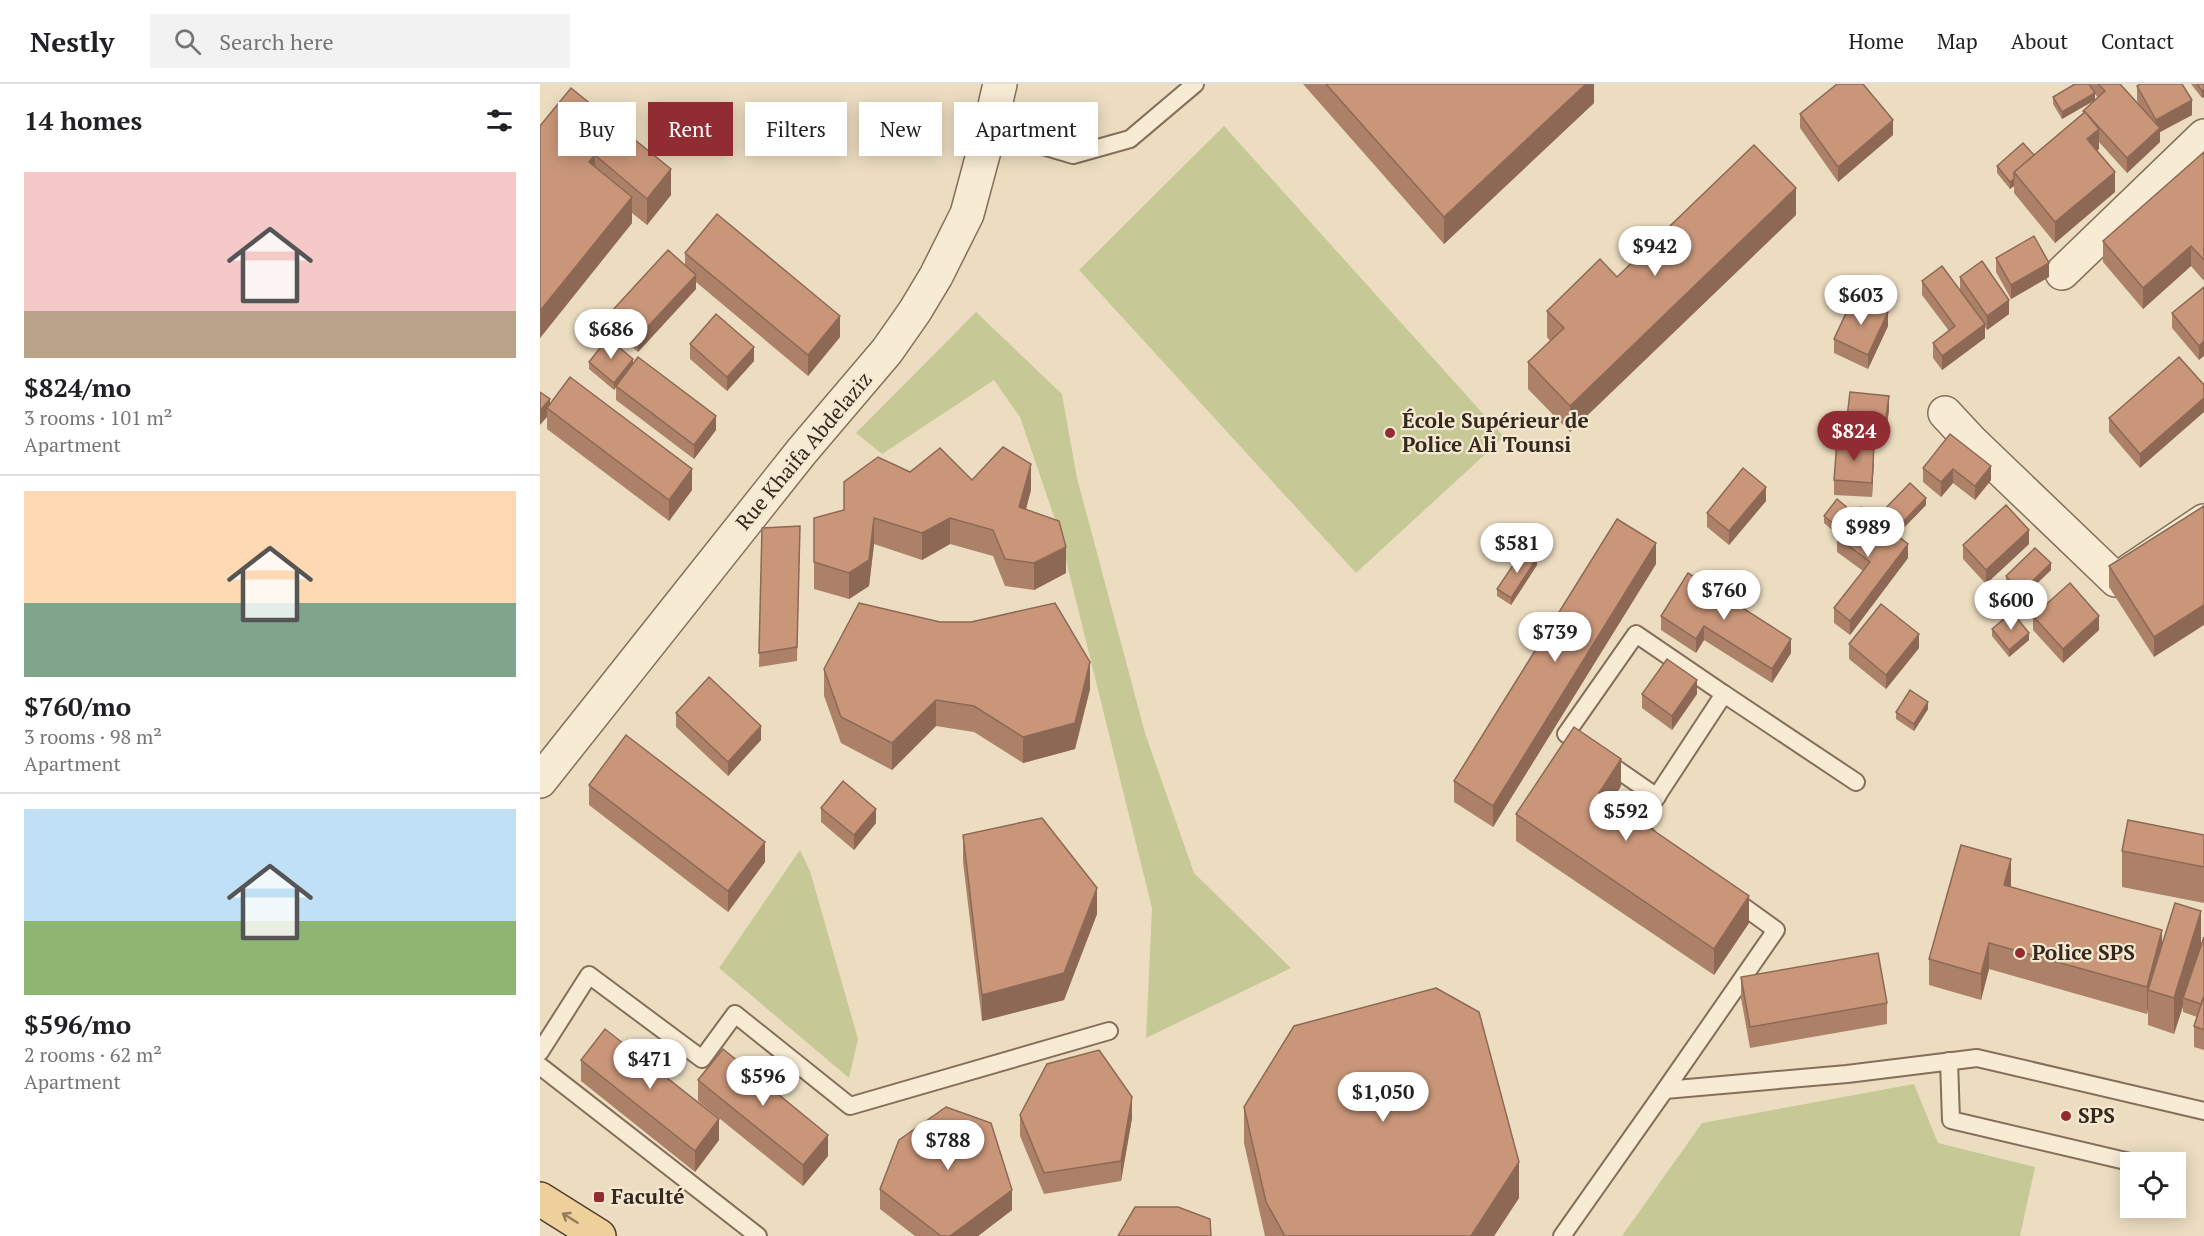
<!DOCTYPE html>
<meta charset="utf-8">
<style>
body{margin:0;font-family:"PT Serif",serif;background:#f2f2f2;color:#202124;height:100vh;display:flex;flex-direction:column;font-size:22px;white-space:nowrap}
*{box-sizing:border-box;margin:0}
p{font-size:20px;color:#757577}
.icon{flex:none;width:33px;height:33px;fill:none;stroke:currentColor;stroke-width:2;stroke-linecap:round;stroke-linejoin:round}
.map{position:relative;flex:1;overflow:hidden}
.panel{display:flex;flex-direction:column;background:#fff;width:540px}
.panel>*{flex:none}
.banner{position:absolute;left:18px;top:18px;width:570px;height:54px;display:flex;gap:12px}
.buttons{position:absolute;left:1580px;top:1068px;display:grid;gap:12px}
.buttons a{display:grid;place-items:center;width:66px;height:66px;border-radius:0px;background:#fff;box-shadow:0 3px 15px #0003;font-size:30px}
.price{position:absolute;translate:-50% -51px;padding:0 14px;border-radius:21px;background:#fff;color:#222;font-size:20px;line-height:39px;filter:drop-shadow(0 2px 3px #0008)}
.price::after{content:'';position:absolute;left:50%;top:36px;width:18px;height:14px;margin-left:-9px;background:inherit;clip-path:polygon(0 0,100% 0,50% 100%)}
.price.on{background:#912c32;color:#fff}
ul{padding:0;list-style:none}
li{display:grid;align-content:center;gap:12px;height:318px;padding:0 24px}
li+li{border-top:2px solid #e0e0e0}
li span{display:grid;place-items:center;height:186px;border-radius:0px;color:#555}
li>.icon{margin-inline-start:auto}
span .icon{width:108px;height:108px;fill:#fffc;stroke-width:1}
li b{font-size:26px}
h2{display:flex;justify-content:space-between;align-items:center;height:72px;padding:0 24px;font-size:26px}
.pill{padding:0 21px;border-radius:0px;background:#fff;box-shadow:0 3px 15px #0003;font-size:21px;line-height:54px}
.pill.on{background:#912c32;color:#fff}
header{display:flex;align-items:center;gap:36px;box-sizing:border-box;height:84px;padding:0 30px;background:#fff;border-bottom:2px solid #e0e0e0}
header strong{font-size:28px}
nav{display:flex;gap:33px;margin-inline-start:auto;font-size:21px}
.search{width:420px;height:54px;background:#f2f2f2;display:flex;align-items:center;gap:15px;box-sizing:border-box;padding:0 21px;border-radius:0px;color:#757577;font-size:22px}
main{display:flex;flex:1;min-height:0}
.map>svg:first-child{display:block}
</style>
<header>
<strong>Nestly</strong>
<div class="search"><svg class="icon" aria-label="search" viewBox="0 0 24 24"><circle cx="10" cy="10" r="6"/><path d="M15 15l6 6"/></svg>Search here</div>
<nav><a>Home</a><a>Map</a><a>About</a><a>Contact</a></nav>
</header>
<main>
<section class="panel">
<h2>14 homes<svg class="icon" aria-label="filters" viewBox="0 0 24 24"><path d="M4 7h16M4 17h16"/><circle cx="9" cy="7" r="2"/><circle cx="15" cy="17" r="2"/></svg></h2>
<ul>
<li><span style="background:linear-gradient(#f6c9c9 75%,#b9a48a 0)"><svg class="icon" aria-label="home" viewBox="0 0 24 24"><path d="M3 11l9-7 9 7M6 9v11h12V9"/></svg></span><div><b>$824/mo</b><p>3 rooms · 101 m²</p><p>Apartment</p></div></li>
<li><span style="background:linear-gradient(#ffd9b3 60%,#7fa58c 0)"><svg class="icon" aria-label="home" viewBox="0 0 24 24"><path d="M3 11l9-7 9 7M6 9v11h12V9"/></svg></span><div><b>$760/mo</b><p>3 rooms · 98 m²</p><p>Apartment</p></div></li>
<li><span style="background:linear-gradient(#bfe0f5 60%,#8fb573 0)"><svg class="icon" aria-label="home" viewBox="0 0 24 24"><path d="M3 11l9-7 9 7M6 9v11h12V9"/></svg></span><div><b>$596/mo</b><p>2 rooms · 62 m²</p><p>Apartment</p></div></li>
</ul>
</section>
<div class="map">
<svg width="1664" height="1152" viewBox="0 0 1664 1152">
<rect width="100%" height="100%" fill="#ecddc1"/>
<!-- green -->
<g fill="#c6c996">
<polygon points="684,42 964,353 816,489 539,186"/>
<polygon points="436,228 522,310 537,394 605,649 654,789 751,884 606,954 612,824 518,444 480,333 454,296 342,370 316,349"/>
<polygon points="260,766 270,787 318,955 309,994 179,884"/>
<polygon points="1374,1000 1398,1059 1495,1083 1480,1152 1082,1152 1162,1039"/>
</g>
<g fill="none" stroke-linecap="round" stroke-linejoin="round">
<!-- service casing -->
<g stroke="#856e5a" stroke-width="20">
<g id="service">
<polyline points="448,52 476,54 533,71 590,55 655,0"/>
<polyline points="1117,713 1026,650 1096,550 1184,610"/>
<polyline points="1107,752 1096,744 1184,610 1316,698"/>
<polyline points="0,968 49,891 162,975 195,930 310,1022 569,947"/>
<polyline points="1409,977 1411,1036 1590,1078"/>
<polyline points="0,982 218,1152"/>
<polyline points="1125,1006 1236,846 1193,815"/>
<polyline points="1022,1152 1125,1006 1307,990 1437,974 1664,1027"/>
</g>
</g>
<!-- minor casing -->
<g stroke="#856e5a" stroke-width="36">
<g id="minor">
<polyline points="1522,189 1664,52"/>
<polyline points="1405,329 1432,358 1576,496 1664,437"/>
</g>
</g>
<!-- tertiary casing -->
<g stroke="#856e5a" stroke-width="36">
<polyline id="tertiary" points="0,697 262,367 347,267 375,227 396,192 427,130 448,52 460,0"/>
</g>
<!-- primary casing -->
<g stroke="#523d2e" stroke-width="36">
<polyline id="primary" points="0,1115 59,1152"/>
</g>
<!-- service -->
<use href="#service" stroke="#f7ebd4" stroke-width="16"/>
<!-- minor -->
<use href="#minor" stroke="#f7ebd4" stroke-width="33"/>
<!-- tertiary -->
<use href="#tertiary" stroke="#f7ebd4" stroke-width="33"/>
<!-- primary -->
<use href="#primary" stroke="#eed09a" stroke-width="33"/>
</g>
<!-- wall -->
<g fill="#ad8168">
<polygon points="763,0 1054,0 1054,19 904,160"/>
<polygon points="1535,0 1580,0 1599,22 1597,16 1597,2 1652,31 1620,48 1620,58 1587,89 1559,58 1559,65 1557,67 1575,108 1515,159 1474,109 1474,102 1470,105 1457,89 1457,82 1494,71 1543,29 1543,27 1558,14 1555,10 1555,16 1522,35 1513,20 1513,13"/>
<polygon points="1651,0 1664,0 1662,14"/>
<polygon points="1260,30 1353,51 1298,98 1260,44"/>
<polygon points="0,42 131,111 107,141 92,129 92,139 0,254"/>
<polygon points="1664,68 1664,197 1651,182 1603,225 1563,178 1563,157"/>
<polygon points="1256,131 1030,348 988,305 988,278 1010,257 1007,253 1007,227 1077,193"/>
<polygon points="145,169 300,253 268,292 156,198 156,205 98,268 71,243 71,228 145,181"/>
<polygon points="1456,174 1509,193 1471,215 1456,188"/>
<polygon points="1420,193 1469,230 1447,246 1445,243 1445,254 1402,286 1393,274 1393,259 1409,247 1382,211 1382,197 1420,206"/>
<polygon points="1664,203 1659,276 1632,244 1632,229"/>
<polygon points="1348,242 1328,285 1294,269 1294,255"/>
<polygon points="150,260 214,277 187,307 150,275"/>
<polygon points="1639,273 1600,384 1569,348 1569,334"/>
<polygon points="49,278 93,279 176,346 154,375 76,316 76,304 74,306 49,285"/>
<polygon points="0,308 10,320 152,406 129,437 7,345 7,333"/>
<polygon points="1349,326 1344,361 1306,356 1306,342"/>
<polygon points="1410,350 1451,396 1435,416 1413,399 1401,413 1383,398 1383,384"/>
<polygon points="1334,374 1332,413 1294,411 1294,396"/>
<polygon points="370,388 432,396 491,406 486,425 526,489 494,506 465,502 453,472 410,460 382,476 334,460 329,502 309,515 274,505 274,434 304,426"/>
<polygon points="1226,417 1189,461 1167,443 1167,429"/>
<polygon points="1386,421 1357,451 1368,474 1310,551 1294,539 1294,524 1323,487 1297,468 1297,453 1299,452 1284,439 1284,432 1315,430 1338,436 1338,432"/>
<polygon points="1664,422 1614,573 1569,503 1569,482"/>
<polygon points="260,442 257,577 219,583 222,444"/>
<polygon points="1489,460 1446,500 1423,475 1423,461"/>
<polygon points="1116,480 953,743 914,718 914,697"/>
<polygon points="997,481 971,521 957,512 957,505"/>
<polygon points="1511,486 1481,515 1466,500 1466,492"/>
<polygon points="1148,489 1251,569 1232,599 1164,556 1156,569 1121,546 1121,532"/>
<polygon points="1493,532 1559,546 1523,579 1493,546"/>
<polygon points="1452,545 1489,556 1469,573 1452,552"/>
<polygon points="1309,560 1379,564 1346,605 1309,575"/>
<polygon points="284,585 550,605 535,665 483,679 434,648 396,642 352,686 301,659 284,612"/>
<polygon points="1102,610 1157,610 1132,646 1102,624"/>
<polygon points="1388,625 1374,647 1356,635 1356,628"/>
<polygon points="136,629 221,656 188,692 136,643"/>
<polygon points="49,701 225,778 188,828 49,721"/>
<polygon points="1081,702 1071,718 1209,839 1174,891 976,757 976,730"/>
<polygon points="281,724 336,739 314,766 281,738"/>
<polygon points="423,751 557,830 524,916 442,937 423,778"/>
<polygon points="1664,751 1664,819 1582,803 1582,767"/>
<polygon points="1471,801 1471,803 1622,860 1661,862 1664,853 1664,966 1654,963 1654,942 1657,933 1643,928 1643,922 1634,950 1608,941 1608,924 1607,930 1449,885 1441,916 1389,901 1389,875"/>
<polygon points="1201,893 1347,919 1347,940 1210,964 1201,914"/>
<polygon points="41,976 179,1056 155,1088 41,997"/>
<polygon points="158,996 288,1072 263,1102 158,1017"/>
<polygon points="704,1023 979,1114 954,1152 725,1152 704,1059"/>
<polygon points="480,1031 592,1034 581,1097 504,1110 480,1052"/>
<polygon points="340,1105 472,1126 438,1152 375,1152 340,1125"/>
</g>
<!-- shaded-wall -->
<g fill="#8d6955">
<polygon points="1046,0 1054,0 1054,19 904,160 904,133"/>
<polygon points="1664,5 1664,13 1662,14 1662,7"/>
<polygon points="1555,9 1555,16 1522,35 1522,28"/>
<polygon points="1652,16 1652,31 1620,48 1620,58 1587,89 1587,74 1616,48 1616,36"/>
<polygon points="1353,36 1353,51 1298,98 1298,83"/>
<polygon points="1559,45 1559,65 1547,76 1547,55"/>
<polygon points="55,71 55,98 49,78"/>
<polygon points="131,85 131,111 107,141 107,115"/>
<polygon points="1575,88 1575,108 1515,159 1515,138"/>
<polygon points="1474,95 1474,102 1470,105 1470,98"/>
<polygon points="1256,104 1256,131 1030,348 1030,322"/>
<polygon points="92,113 92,139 0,254 0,227"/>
<polygon points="1651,162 1651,182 1603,225 1603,204"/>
<polygon points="1509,179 1509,193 1471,215 1471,201"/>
<polygon points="156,191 156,205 98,268 98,253"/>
<polygon points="1469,216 1469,230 1447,246 1447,232"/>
<polygon points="1348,228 1348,242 1328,285 1328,271"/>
<polygon points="300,232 300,253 268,292 268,271"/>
<polygon points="1445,240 1445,254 1402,286 1402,272"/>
<polygon points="1664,257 1664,272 1659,276 1659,262"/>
<polygon points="214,263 214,277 187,307 187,293"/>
<polygon points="93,275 93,283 76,302 74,306 74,299"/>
<polygon points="1349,312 1349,326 1344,361 1344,346"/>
<polygon points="1664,314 1664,328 1600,384 1600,370"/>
<polygon points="10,315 10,326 7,324 7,333 0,341 0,327"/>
<polygon points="176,332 176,346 154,375 154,361"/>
<polygon points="1334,360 1334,374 1332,413 1332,399"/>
<polygon points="491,380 491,406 479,450 479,423"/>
<polygon points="1451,382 1451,396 1435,416 1435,402"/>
<polygon points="152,385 152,406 129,437 129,416"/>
<polygon points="1413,385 1413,399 1401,413 1401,398"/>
<polygon points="1226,403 1226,417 1189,461 1189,447"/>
<polygon points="1386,414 1386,421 1353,455 1353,448"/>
<polygon points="334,434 334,460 329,502 309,515 309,489"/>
<polygon points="410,434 410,460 382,476 382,449"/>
<polygon points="1489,446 1489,460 1446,500 1446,486"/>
<polygon points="1116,459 1116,480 953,743 953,722"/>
<polygon points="1368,460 1368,474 1310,551 1310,537"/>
<polygon points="526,463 526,489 494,506 494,479"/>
<polygon points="997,474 997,481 971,521 971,514"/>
<polygon points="1511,479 1511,486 1481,515 1481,508"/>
<polygon points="1664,521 1664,541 1614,573 1614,553"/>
<polygon points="1559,532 1559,546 1523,579 1523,565"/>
<polygon points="1164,542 1164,556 1156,569 1156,555"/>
<polygon points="1489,549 1489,556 1469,573 1469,566"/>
<polygon points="1379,550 1379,564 1346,605 1346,591"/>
<polygon points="1251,555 1251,569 1232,599 1232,585"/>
<polygon points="550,578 550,605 535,665 483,679 483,653"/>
<polygon points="1157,596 1157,610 1132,646 1132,632"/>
<polygon points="396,616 396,642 352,686 352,659"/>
<polygon points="1388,618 1388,625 1374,647 1374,640"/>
<polygon points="221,642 221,656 188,692 188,678"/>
<polygon points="1081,675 1081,702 1059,736 1059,709"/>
<polygon points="336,725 336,739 314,766 314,751"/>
<polygon points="225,758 225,778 188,828 188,807"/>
<polygon points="1471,775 1471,801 1464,828 1464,801"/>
<polygon points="557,804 557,830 524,916 442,937 442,911"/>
<polygon points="1209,812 1209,839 1174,891 1174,865"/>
<polygon points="1661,827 1661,863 1643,914 1643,922 1634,950 1634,914"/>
<polygon points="1622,846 1622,873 1608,906 1608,924 1607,930 1607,903"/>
<polygon points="1449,859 1449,885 1441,916 1441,890"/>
<polygon points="592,1013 592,1034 581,1097 581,1077"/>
<polygon points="179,1035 179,1056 155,1088 155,1067"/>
<polygon points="288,1051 288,1072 263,1102 263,1081"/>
<polygon points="979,1078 979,1114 954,1152 931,1152"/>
<polygon points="472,1106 472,1126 438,1152 410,1152"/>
</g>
<!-- building -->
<g fill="#c99679" stroke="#8d6955" stroke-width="1.5">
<polygon points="786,0 1046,0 904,133"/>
<polygon points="1297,0 1323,0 1353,36 1298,83 1260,30"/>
<polygon points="1535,0 1549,0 1555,9 1522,28 1513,13"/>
<polygon points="1558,0 1580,0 1620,44 1587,74 1545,28 1544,28 1543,27 1565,7"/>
<polygon points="1600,0 1642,0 1652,16 1616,36 1597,2"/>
<polygon points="1657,0 1664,0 1664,5 1662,7"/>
<polygon points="31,4 131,85 107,115 55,71 49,78 92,113 0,227 0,42"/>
<polygon points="1545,28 1559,45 1547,55 1575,88 1515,138 1474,88"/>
<polygon points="1483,59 1494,71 1474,88 1474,95 1470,98 1457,82"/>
<polygon points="1214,61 1256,104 1030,322 988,278 1024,244 1007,227 1060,175 1077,193"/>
<polygon points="1664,68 1664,176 1651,162 1603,204 1563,157"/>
<polygon points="177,130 300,232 268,271 145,169"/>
<polygon points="1494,152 1509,179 1471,201 1456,174"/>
<polygon points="128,166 156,191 98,253 71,228"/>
<polygon points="1442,177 1469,216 1447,232 1420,193"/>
<polygon points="1402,182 1445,240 1402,272 1393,259 1415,242 1382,197"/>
<polygon points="1664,203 1664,257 1659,262 1632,229"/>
<polygon points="1314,212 1348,228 1328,271 1294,255"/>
<polygon points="176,230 214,263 187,293 150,260"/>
<polygon points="68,254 93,275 74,299 49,278"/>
<polygon points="98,273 176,332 154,361 76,302"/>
<polygon points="1639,273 1664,301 1664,314 1600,370 1569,334"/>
<polygon points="30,293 152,385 129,416 7,324"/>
<polygon points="0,308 10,315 0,327"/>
<polygon points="1310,308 1349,312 1344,346 1306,342"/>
<polygon points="1410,350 1451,382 1435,402 1413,385 1401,398 1383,384"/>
<polygon points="1297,357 1334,360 1332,399 1294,396"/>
<polygon points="463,363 491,380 479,423 519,437 526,463 494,479 465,475 453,446 410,434 382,449 334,434 329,476 309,489 274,478 274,434 304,426 304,398 338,373 370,388 400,364 432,396"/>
<polygon points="1203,384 1226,403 1189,447 1167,429"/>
<polygon points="1370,399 1386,414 1353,448 1338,432"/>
<polygon points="1297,415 1315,430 1301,446 1284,432"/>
<polygon points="1466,421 1489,446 1446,486 1423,461"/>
<polygon points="1664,422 1664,521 1614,553 1569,482"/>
<polygon points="1321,423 1368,460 1310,537 1294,524 1330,478 1297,453"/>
<polygon points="1077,435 1116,459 953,722 914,697"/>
<polygon points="260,442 257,563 219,569 222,444"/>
<polygon points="1495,464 1511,479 1481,508 1466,492"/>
<polygon points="984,465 997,474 971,514 957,505"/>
<polygon points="1148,489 1251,555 1232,585 1164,542 1156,555 1121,532"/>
<polygon points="1530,499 1559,532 1523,565 1493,532"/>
<polygon points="319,519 400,538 431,538 515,519 550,578 535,639 483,653 434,622 396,616 352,659 301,633 284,585"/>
<polygon points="1341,520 1379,550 1346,591 1309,560"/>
<polygon points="1472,528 1489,549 1469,566 1452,545"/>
<polygon points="1127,575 1157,596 1132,632 1102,610"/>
<polygon points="169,593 221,642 188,678 136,629"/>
<polygon points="1370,606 1388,618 1374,640 1356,628"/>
<polygon points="1034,643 1081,675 1059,709 1209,812 1174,865 976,730"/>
<polygon points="86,651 225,758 188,807 49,701"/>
<polygon points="303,697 336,725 314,751 281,724"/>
<polygon points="502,734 557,804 524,889 442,911 423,751"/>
<polygon points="1588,736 1664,751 1664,783 1582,767"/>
<polygon points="1421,761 1471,775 1464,801 1622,846 1607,903 1449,859 1441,890 1389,875"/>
<polygon points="1635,819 1661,827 1634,914 1608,906"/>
<polygon points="1664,853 1664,912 1661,920 1643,914"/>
<polygon points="1338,869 1347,919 1210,943 1201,893"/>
<polygon points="896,904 939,928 979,1078 931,1152 745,1152 726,1118 704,1023 754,942"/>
<polygon points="1664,912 1664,946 1654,942"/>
<polygon points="65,945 179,1035 155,1067 41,976"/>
<polygon points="183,965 288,1051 263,1081 158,996"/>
<polygon points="559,966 592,1013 581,1077 504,1089 480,1031 507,980"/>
<polygon points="406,1023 451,1039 472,1106 410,1152 401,1152 340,1105 359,1056"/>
<polygon points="595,1123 638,1123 670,1135 671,1152 578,1152"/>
</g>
<!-- one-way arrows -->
<defs><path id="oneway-shaft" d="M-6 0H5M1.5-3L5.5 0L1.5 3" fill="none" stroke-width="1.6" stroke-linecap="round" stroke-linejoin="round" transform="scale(1.5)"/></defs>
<use stroke="#927c5c" href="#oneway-shaft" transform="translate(30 1134) rotate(-148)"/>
<!-- markers -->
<g fill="#912c32" stroke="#f4e8d1" stroke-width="2">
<circle cx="850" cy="349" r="6"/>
<circle cx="1480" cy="869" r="6"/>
<circle cx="1526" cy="1032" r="6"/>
<rect x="53" y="1107" width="12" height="12" rx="3"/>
</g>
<g text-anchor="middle" stroke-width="4.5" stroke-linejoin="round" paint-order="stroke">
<!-- poi labels -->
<g font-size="21" font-weight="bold" fill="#35281d" stroke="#f4e8d1" text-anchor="start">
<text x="862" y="344">École Supérieur de<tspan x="862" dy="24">Police Ali Tounsi</tspan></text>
<text x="1492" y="876">Police SPS</text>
<text x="1538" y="1039">SPS</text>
<text x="71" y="1120">Faculté</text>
</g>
<!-- street labels -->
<g font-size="21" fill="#35281d" stroke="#f4e8d1">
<text transform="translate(264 367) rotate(-50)" y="7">Rue Khaifa Abdelaziz</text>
</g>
</g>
</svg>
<div class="buttons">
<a><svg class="icon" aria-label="locate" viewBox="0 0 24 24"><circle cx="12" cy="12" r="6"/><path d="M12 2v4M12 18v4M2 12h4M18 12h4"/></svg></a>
</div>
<b class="price" style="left:1115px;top:193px">$942</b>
<b class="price" style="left:1321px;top:242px">$603</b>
<b class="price" style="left:71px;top:276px">$686</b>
<b class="price on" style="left:1314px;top:378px">$824</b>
<b class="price" style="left:1328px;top:474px">$989</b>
<b class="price" style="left:977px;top:490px">$581</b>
<b class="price" style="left:1184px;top:537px">$760</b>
<b class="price" style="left:1471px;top:547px">$600</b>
<b class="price" style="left:1015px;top:579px">$739</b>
<b class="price" style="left:1086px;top:758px">$592</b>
<b class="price" style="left:110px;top:1006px">$471</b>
<b class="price" style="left:223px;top:1023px">$596</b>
<b class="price" style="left:843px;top:1039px">$1,050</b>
<b class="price" style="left:408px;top:1087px">$788</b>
<div class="banner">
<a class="pill">Buy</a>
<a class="pill on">Rent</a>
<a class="pill">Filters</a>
<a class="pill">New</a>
<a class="pill">Apartment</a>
</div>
</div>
</main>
